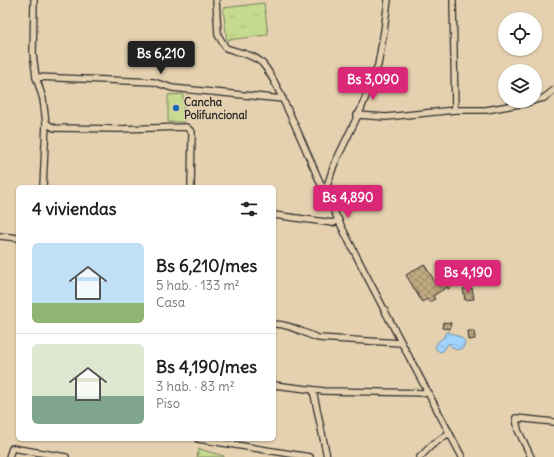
<!DOCTYPE html>
<html lang="es">
<meta charset="utf-8">
<style>
body{margin:0;font-family:Delius,sans-serif;background:#f2f2f2;color:#202124;height:100vh;display:flex;flex-direction:column;font-size:15px;white-space:nowrap}
*{box-sizing:border-box;margin:0}
p{font-size:13px;color:#757577}
.icon{flex:none;width:22px;height:22px;fill:none;stroke:currentColor;stroke-width:2;stroke-linecap:round;stroke-linejoin:round}
.map{position:relative;flex:1;overflow:hidden}
.side{position:absolute;left:16px;top:185px;width:260px;height:256px;display:flex;flex-direction:column;background:#fff;border-radius:6px;box-shadow:0 1px 3px #0004}
.side>*{flex:none}
.tools{position:absolute;left:498px;top:12px;display:grid;gap:8px}
.tools a{display:grid;place-items:center;width:44px;height:44px;border-radius:50%;background:#fff;box-shadow:0 1px 3px #0004;font-size:20px}
.price{position:absolute;translate:-50% -34px;padding:0 9px;border-radius:4px;background:#db2777;color:#fff;font-size:13px;line-height:26px;filter:drop-shadow(0 1px 2px #0008)}
.price::after{content:'';position:absolute;left:50%;top:24px;width:12px;height:9px;margin-left:-6px;background:inherit;clip-path:polygon(0 0,100% 0,50% 100%)}
.price.active{background:#222;color:#fff}
ul{padding:0;list-style:none}
li{display:flex;align-items:center;gap:12px;height:100px;padding:0 16px}
li+li{border-top:1px solid #e0e0e0}
li span{display:grid;place-items:center;flex:none;width:112px;height:80px;border-radius:6px;color:#555}
li>.icon{margin-inline-start:auto}
span .icon{width:48px;height:48px;fill:#fffc;stroke-width:1}
li b{font-size:17px}
h2{display:flex;justify-content:space-between;align-items:center;height:48px;padding:0 16px;font-size:17px}
.map>svg:first-child{display:block}
</style>
<div class="map">
<svg width="554" height="457" viewBox="0 0 554 457">
<defs>
<pattern id="park-tufts" width="24" height="20" patternUnits="userSpaceOnUse"><rect width="24" height="20" fill="#c6db90"/><path d="M3 7l-1-3M5 7V3M7 7l1-3M15 17l-1-3M17 17v-4M19 17l1-3" fill="none" stroke="#aabc7c"/></pattern>
<pattern id="water-waves" width="16" height="10" patternUnits="userSpaceOnUse"><rect width="16" height="10" fill="#a0d4fe"/><path d="M0 5q4-4 8 0t8 0" fill="none" stroke="#8ab6da"/></pattern>
<pattern id="building-cross-hatch" width="8" height="8" patternUnits="userSpaceOnUse"><rect width="8" height="8" fill="#c1aa82"/><path d="M0 0l8 8M0 8l8-8" fill="none" stroke="#9d8b6b"/></pattern>
</defs>
<rect width="100%" height="100%" fill="#e5d1af"/>
<filter id="ink" filterUnits="userSpaceOnUse"><feTurbulence type="fractalNoise" baseFrequency=".025" numOctaves="2"/><feDisplacementMap in="SourceGraphic" scale="8" xChannelSelector="R" yChannelSelector="G"/><feConvolveMatrix kernelMatrix="1 2 1 2 8 2 1 2 1" color-interpolation-filters="sRGB"/></filter>
<g filter="url(#ink)">
<!-- park -->
<polygon fill="url(#park-tufts)" stroke="#78835e" points="264,3 268,35 227,40 223,8"/>
<!-- pitch -->
<g fill="#c6db90" stroke="#78835e">
<polygon points="183,94 184,122 168,122 168,95"/>
<polygon points="199,449 224,456 224,457 197,457"/>
</g>
<!-- water -->
<path fill="url(#water-waves)" stroke="#7190aa" d="M446 332H449C455 336 461 335 465 342L463 348 457 350 452 347 449 343 443 351 440 352 436 349 435 346 439 341 443 338Z"/>
<!-- building -->
<g fill="url(#building-cross-hatch)" stroke="#2b2b2b">
<polygon points="424,264 437,285 450,278 454,285 448,289 447,287 433,296 435,299 429,302 427,299 422,302 406,275"/>
<polygon points="472,288 474,299 465,300 463,289"/>
<polygon points="443,322 451,323 450,329 442,328"/>
<polygon points="468,331 474,331 475,339 469,340"/>
</g>
<g fill="none" stroke-linecap="round" stroke-linejoin="round">
<!-- street casing -->
<g stroke="#2b2b2b" stroke-width="8">
<g id="street">
<polyline points="34,0 33,54 36,77 43,99 46,123 54,128 118,129 186,127 192,132 191,187"/>
<path d="M216 0 218 35 226 48C237 52 253 54 262 63 272 74 278 89 284 102 299 132 311 163 325 193 368 282 416 369 462 457"/>
<polyline points="453,0 455,110"/>
<polyline points="36,77 154,82 172,88 283,99"/>
<polyline points="535,100 544,98 554,90"/>
<polyline points="357,115 386,117 455,110 486,110 526,103 533,101"/>
<polyline points="43,187 46,123"/>
<polyline points="325,192 334,165 361,109 378,65 384,31 388,0"/>
<polyline points="274,215 333,223 339,220"/>
<polyline points="0,236 18,238"/>
<path d="M274 324C290 324 303 333 318 338L401 343"/>
<polyline points="274,385 324,391 429,393"/>
<polyline points="313,390 327,457"/>
<polyline points="198,439 310,457"/>
<polyline points="9,457 12,448 66,457"/>
<polyline points="420,457 432,445 449,433"/>
<polyline points="531,457 518,430 516,418 554,422"/>
</g>
</g>
<!-- street -->
<use href="#street" stroke="#e5d1af" stroke-width="5.5"/>
</g>
</g>
<!-- markers -->
<circle fill="#1f6fb2" stroke="#e5d1af" stroke-width="1.5" cx="176" cy="108" r="4"/>
<g text-anchor="middle" stroke-width="3" stroke-linejoin="round" paint-order="stroke">
<!-- poi labels -->
<g font-size="11" font-weight="bold" fill="#2b2b2b" stroke="#e5d1af" text-anchor="start">
<text x="184" y="106">Cancha<tspan x="184" dy="13">Polifuncional</tspan></text>
</g>
</g>
</svg>
<div class="tools">
<a><svg class="icon" aria-label="locate" viewBox="0 0 24 24"><circle cx="12" cy="12" r="6"/><path d="M12 2v4M12 18v4M2 12h4M18 12h4"/></svg></a>
<a><svg class="icon" aria-label="layers" viewBox="0 0 24 24"><path d="M12 4l9 5-9 5-9-5zM3 14l9 5 9-5"/></svg></a>
</div>
<b class="price active" style="left:161px;top:75px">Bs 6,210</b>
<b class="price" style="left:373px;top:101px">Bs 3,090</b>
<b class="price" style="left:348px;top:219px">Bs 4,890</b>
<b class="price" style="left:468px;top:294px">Bs 4,190</b>
<section class="side">
<h2>4 viviendas<svg class="icon" aria-label="filters" viewBox="0 0 24 24"><path d="M4 7h16M4 17h16"/><circle cx="9" cy="7" r="2"/><circle cx="15" cy="17" r="2"/></svg></h2>
<ul>
<li><span style="background:linear-gradient(#bfe0f5 75%,#8fb573 0)"><svg class="icon" aria-label="home" viewBox="0 0 24 24"><path d="M3 11l9-7 9 7M6 9v11h12V9"/></svg></span><div><b>Bs 6,210/mes</b><p>5 hab. · 133 m²</p><p>Casa</p></div></li>
<li><span style="background:linear-gradient(#dfe7d0 65%,#7fa58c 0)"><svg class="icon" aria-label="home" viewBox="0 0 24 24"><path d="M3 11l9-7 9 7M6 9v11h12V9"/></svg></span><div><b>Bs 4,190/mes</b><p>3 hab. · 83 m²</p><p>Piso</p></div></li>
</ul>
</section>
</div>
